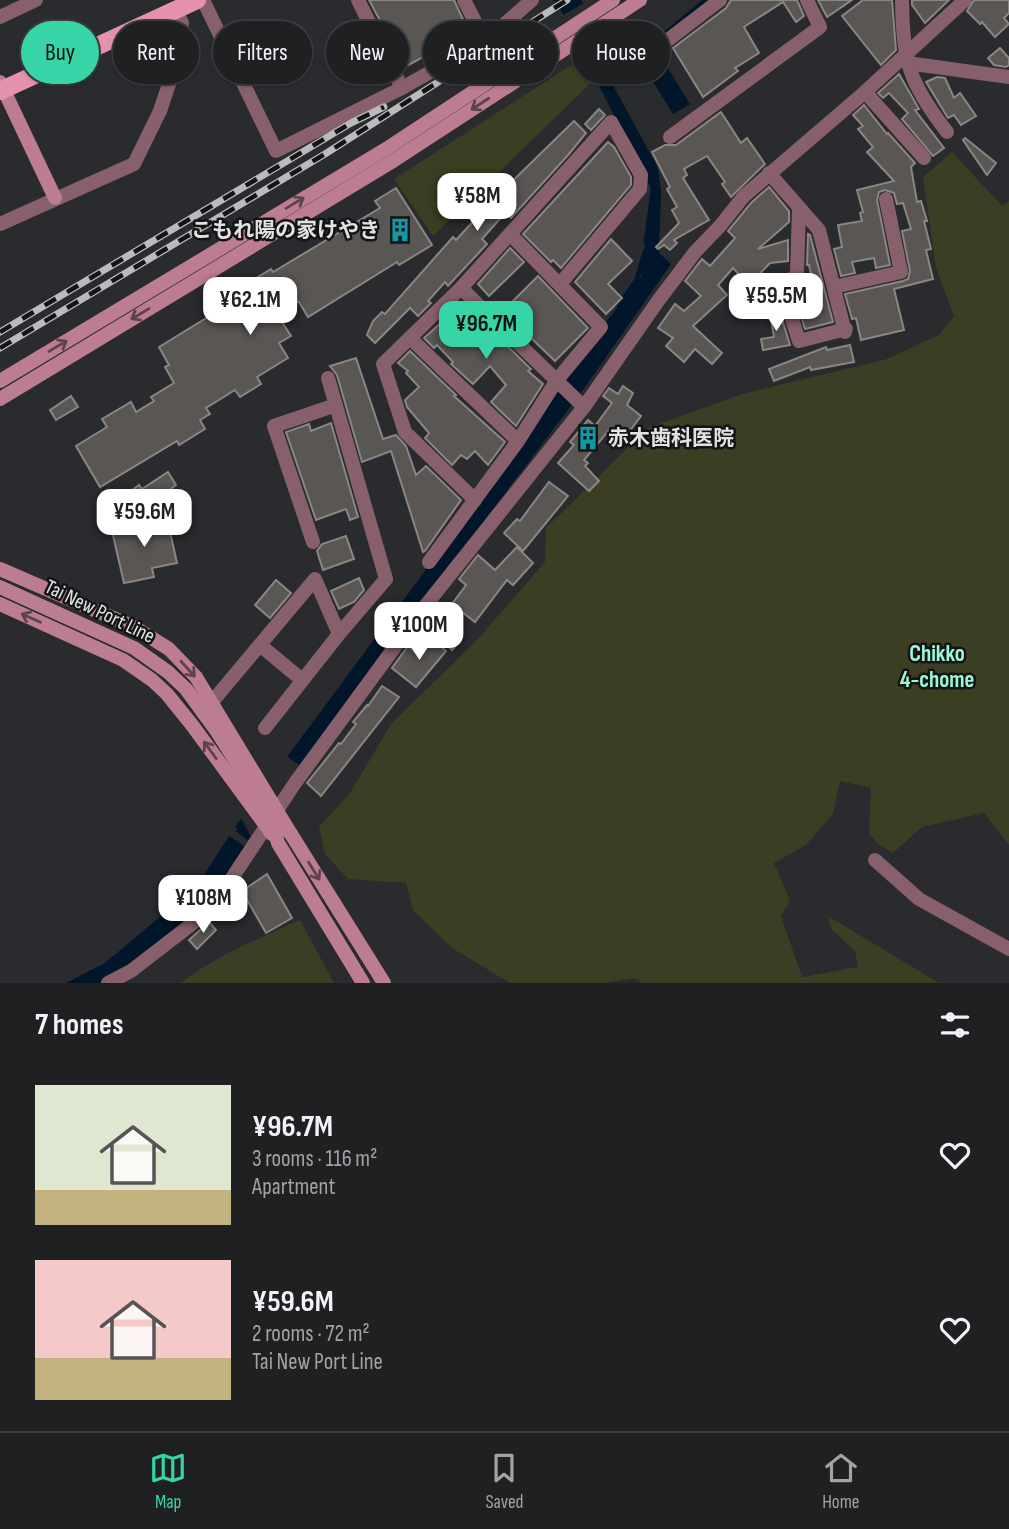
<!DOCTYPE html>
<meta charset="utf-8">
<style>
body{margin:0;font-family:"Sofia Sans Condensed","Noto Sans JP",sans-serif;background:#27282a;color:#f1f3f6;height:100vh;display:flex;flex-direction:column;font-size:26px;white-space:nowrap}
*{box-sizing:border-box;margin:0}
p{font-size:23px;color:#a1a3a5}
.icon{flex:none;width:38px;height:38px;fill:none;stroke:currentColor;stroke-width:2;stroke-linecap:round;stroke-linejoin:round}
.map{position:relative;height:983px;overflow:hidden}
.sheet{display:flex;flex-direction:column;background:#1f2022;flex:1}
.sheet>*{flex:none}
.top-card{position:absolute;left:21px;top:21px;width:968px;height:63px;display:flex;gap:14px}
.price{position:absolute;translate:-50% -60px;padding:0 16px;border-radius:14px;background:#fff;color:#222;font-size:23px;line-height:46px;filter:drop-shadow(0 2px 4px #0008)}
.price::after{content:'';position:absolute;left:50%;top:42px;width:21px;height:16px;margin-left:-10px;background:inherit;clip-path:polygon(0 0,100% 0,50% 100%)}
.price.selected{background:#36d4a7;color:#111}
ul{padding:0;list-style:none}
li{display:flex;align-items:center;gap:21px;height:175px;padding:0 35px}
li span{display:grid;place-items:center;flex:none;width:196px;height:140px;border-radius:0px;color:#555}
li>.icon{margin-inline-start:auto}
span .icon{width:84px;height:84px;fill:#fffc;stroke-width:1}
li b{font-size:30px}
h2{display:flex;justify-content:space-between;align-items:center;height:84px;padding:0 35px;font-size:30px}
.tag{padding:0 24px;border-radius:32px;background:#1f2022;box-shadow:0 2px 5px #0004,0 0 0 2px #3c3e40;font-size:24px;line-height:63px}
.tag.selected{background:#36d4a7;color:#111}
.menu{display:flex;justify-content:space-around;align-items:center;height:98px;border-top:2px solid #3c3e40;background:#1f2022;font-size:19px;color:#a1a3a5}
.menu a{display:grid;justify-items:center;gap:4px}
.menu .selected{color:#36d4a7}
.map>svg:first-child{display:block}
</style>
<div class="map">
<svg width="1009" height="983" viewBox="0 0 1009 983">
<rect width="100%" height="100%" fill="#292b2e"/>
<!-- green -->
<g fill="#3b3e22">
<polygon points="581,59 593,81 433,236 394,179"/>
<polygon points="952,152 1002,206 1009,201 1009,845 984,813 922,827 893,853 878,844 869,834 871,788 840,781 833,814 806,845 774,863 790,901 781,916 802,977 858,967 855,951 831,929 828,916 939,983 642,983 634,978 606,983 510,983 452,948 413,910 406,883 348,879 325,854 319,827 350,793 391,724 478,639 545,562 546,528 648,428 742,394 887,359 939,335 954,316 936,268 923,177"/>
<path d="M300 920 334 983H181C216 955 259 939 300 920Z"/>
</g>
<!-- water -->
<g fill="#01162a">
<polygon points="551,0 581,0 615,55 620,53 623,61 615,72 614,87 658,168 661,191 659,253 671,264 583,390 300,764 251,837 247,840 236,831 237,829 235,827 448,540 564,376 641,277 652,190 593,74 596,69 555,1"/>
<polygon points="646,33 690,104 673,114 645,69 652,64 648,53 638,42"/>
<polygon points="229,836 247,848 193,920 103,983 66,983 105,963 197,886"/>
</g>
<!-- pier -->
<g fill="#292b2e">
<polygon points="584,3 615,54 594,66 563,15"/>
<polygon points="285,755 301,766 252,839 241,818"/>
</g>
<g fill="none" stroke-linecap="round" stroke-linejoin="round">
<!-- stream -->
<g stroke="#01162a" stroke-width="4.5">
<polyline points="661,37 706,0"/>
<polyline points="646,242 653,188"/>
<polyline points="619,305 637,279 645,251"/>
</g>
</g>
<!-- building -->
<g fill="#5a5654" stroke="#8a8684" stroke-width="2">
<polygon points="369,0 454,0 469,32 405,67"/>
<polygon points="731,0 797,0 804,16 796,22 783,2 744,27 759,53 735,68 738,71 703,97 673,48 726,8"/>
<polygon points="818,0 852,0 827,17"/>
<polygon points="863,0 892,0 896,50 881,65 842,16"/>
<polygon points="912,0 949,0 925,23 912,5"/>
<polygon points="974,0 1009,0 1009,13 1004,18 1009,24 995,37 982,22 980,24 967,11"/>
<polygon points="1000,48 1009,58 1009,65 1006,67 994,65 988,58"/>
<polygon points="899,74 919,109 915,110 944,148 933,156 902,119 908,113 889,93 883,98 878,93"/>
<polygon points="937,77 945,78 954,98 960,93 976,116 961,125 954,115 948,118 926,82"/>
<polygon points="864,105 887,134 888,133 915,163 911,167 917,202 921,201 927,221 924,221 931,249 926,250 933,279 894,289 904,330 861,340 856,318 852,319 845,294 903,281 908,279 910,271 902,231 911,229 903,203 897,204 894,193 885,190 879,192 877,200 890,265 876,268 874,258 852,262 855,273 841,276 834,249 842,247 838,225 862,221 860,213 863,212 857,190 894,181 867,152 873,147 858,129 863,126 853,115"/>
<polygon points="599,109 605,115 591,130 585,124"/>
<polygon points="721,112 741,143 747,138 765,164 731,197 722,184 725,182 707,156 684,169 687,175 683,178 709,220 674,240 677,243 670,250 664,245 658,249 656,247 679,223 672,210 677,207 667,189 670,187 652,152 665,145 676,145"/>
<polygon points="574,121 586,133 569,154 511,218 506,212 482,239 487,244 448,286 445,282 428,301 431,303 418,316 410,308 375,343 367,335 373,321 382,312 385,314 453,237 456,240 493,200"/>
<polygon points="965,138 996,163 987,175 963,140"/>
<polygon points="608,142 614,147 631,177 631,185 561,268 553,260 551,262 523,234"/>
<polygon points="769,187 789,211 789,222 758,249 788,240 788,261 770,263 749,285 733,268 718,285 727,295 693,326 722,353 712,364 695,349 684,362 666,346 673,338 658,328 675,304 684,311 701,296 685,281 702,259 710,266 735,238 728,231 751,203"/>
<polygon points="396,188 432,245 399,265 397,262 308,317 299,302 295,302 280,311 282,322 291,336 279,343 288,358 257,377 261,384 240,397 235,390 206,408 210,414 200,420 205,429 179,445 177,441 100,487 76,446 107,427 102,419 131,402 136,412 154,401 151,397 174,383 165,367 169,365 159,347 257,287 253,280 271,269 273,272 380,208 375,201"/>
<polygon points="808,234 810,235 833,322 805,329 794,295 814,288 809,265 807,265"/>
<polygon points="611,239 632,261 608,284 622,298 606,314 575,282"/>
<polygon points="510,248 524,262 489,296 478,284"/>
<polygon points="538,276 588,328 555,361 530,337 532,335 516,318 513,320 503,311"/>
<polygon points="463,303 473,313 468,318 486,335 491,330 531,369 528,371 543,384 516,426 491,402 506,385 490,366 473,384 451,364 453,362 437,345 434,348 424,338"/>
<polygon points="778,306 790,345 763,350 761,339 774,337 770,314"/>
<polygon points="850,345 854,362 811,370 810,367 774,381 769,369 826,347 827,350"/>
<polygon points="410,351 456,395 454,396 505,442 488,465 475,451 467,459 461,455 452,465 425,438 429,433 407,407 405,400 419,387 406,373 408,371 398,363"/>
<polygon points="356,358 383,439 396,435 406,446 416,475 426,466 461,500 425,551 423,552 391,451 362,462 337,375 330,366"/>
<polygon points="623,386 633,393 627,405 641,416 623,440 609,430 584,460 588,463 585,466 599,481 589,491 558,463 574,445 570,442 588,420 595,426 612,403 603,396 609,388 618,394"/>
<polygon points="71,396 78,407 56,420 50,410"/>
<polygon points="331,423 358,517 350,520 346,509 316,520 286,432 309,424 311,431"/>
<polygon points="168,472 176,485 134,516 121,499 139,485 142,489"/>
<polygon points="549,482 568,496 523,551 504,533 517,519 520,521"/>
<polygon points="167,518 177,563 152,568 154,577 124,583 112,531"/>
<polygon points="346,536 354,559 323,570 317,551 322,544"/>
<polygon points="517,547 533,563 513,585 507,580 475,622 452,604 466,585 459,579 478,555 495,570"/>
<polygon points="359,578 364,590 354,602 339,609 331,591"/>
<polygon points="276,580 291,593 270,618 255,605"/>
<polygon points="452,632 461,640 452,650 443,642"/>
<polygon points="431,637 446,651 416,687 392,668 408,646 416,653"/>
<polygon points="382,686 399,697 321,796 307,783 339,743 341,744 356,724 353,722 367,705 368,706"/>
<polygon points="267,874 292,918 266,933 242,891"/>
<polygon points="209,922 216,930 197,949 189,940"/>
</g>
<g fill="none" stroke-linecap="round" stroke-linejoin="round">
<!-- street -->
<g stroke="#88606c" stroke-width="14">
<polyline points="203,0 276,151 402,88 485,41 532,0"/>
<polyline points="358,0 402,88"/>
<polyline points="464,0 485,41"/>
<path d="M902 0C903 62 909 83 947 132"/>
<polyline points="0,17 36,0"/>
<polyline points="660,46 720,0"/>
<polyline points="907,63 1009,77"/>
<polyline points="865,92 924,158"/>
<polyline points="670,137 820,27 807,0"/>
<polyline points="769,173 819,230 845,332"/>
<polyline points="0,224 134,164 160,111 176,63 182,23 176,11"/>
<polyline points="834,287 901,272 886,199"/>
<polyline points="461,288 584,407"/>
<polyline points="782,288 799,341 846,329"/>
<polyline points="760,310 797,274 799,208"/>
<polyline points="411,339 518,441"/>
<polyline points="328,378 386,579 339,634"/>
<polyline points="475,500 405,432 383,364 461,288 611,122 641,175 640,189 560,284"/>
<polyline points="313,542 274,426 336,405"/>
<polyline points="429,562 518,441 557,380 601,327 510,234"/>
<polyline points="260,645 302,680"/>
<polyline points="212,702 315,579 339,634 265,728"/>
<polyline points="875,860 919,899 1009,949"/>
<polyline points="108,983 131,971 197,920 222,893 295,783 422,610 584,407 658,301 695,252 720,226 744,196 865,92 965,0"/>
</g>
<!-- secondary -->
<g stroke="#bd7d90" stroke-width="14">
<polyline points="0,82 55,198"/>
<polyline points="0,381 386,149 613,0"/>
<polyline points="0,399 393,161 640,0"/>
<polyline points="0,569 134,627 169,649 196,677 291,834"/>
<polyline points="0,587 134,648 168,672 186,689 216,730 269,814 278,843 363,983"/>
<polyline points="0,604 123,660 152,680 167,694 192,725 272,834"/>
<polyline points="284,828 291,834 384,983"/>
</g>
<!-- primary -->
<polyline stroke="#e593ac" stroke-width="18" points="0,91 197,0"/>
<!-- rail casing -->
<g stroke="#babbbd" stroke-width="7">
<g id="rail">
<polyline points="0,332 351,123 384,107"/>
<polyline points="0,348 325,154 567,0"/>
</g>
</g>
<!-- rail -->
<use href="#rail" stroke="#121415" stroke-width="4.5" stroke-dasharray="13" stroke-linecap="butt"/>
</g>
<!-- one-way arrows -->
<defs><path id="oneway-shaft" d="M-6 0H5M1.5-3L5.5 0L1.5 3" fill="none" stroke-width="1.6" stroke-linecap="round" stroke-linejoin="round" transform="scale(1.75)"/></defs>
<g stroke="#5f434c">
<use href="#oneway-shaft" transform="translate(480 104) rotate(147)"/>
<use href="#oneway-shaft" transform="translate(295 203) rotate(-31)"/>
<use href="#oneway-shaft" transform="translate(140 314) rotate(149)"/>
<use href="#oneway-shaft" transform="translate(58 346) rotate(-31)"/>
<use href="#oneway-shaft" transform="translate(31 618) rotate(-156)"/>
<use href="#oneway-shaft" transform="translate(188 669) rotate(48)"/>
<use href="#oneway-shaft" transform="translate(210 750) rotate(-126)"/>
<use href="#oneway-shaft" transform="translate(314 871) rotate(58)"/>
</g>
<!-- icons -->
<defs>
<g id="building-bare" transform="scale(1.89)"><path d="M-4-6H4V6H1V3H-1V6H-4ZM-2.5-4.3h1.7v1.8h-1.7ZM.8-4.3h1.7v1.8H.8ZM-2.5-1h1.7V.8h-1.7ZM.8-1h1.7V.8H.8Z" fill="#0f9aa8" stroke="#121415" stroke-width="2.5" paint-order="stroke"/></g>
</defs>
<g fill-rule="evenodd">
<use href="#building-bare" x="400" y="230"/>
<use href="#building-bare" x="588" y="438"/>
</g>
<g text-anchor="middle" stroke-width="5" stroke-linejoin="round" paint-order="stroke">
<!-- poi labels -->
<g font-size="21" font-weight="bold" fill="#e1e2e4" stroke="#121415" text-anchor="end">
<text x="380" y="237">こもれ陽の家けやき</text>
<text x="608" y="445" text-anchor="start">赤木歯科医院</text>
</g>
<!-- street labels -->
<g font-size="21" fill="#e1e2e4" stroke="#121415">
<text transform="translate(100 611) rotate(26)" y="7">Tai New Port Line</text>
</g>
<!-- neighbourhood labels -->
<g font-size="23" font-weight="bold" fill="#9cf7d5" stroke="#121415">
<text x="937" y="661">Chikko<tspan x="937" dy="26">4-chome</tspan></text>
</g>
</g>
</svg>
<b class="price" style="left:477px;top:233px">¥58M</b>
<b class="price" style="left:776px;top:333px">¥59.5M</b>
<b class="price" style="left:250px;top:337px">¥62.1M</b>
<b class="price selected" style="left:486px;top:361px">¥96.7M</b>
<b class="price" style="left:144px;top:549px">¥59.6M</b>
<b class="price" style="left:419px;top:662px">¥100M</b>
<b class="price" style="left:203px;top:935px">¥108M</b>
<div class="top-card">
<a class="tag selected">Buy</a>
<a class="tag">Rent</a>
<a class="tag">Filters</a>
<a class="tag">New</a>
<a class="tag">Apartment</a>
<a class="tag">House</a>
</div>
</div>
<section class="sheet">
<h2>7 homes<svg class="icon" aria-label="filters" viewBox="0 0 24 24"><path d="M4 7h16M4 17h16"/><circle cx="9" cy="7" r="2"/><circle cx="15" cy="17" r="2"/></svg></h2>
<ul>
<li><span style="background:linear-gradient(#dfe7d0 75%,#c2b280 0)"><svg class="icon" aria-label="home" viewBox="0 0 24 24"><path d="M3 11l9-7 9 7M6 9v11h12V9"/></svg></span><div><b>¥96.7M</b><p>3 rooms · 116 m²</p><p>Apartment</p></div><svg class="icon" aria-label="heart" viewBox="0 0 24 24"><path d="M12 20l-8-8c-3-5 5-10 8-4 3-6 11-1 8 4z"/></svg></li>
<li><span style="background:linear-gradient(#f6c9c9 70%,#c2b280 0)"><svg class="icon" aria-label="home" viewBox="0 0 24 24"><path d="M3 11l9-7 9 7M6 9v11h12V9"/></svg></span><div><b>¥59.6M</b><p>2 rooms · 72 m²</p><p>Tai New Port Line</p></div><svg class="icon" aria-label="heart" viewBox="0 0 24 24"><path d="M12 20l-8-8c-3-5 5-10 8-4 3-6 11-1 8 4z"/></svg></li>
</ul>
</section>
<nav class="menu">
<a class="selected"><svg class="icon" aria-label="map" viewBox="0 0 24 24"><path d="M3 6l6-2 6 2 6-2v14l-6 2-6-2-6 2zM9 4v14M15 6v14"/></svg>Map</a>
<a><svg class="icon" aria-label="saved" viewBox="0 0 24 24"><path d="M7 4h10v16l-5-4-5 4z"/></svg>Saved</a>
<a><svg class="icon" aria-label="home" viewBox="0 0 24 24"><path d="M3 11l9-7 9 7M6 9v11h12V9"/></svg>Home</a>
</nav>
